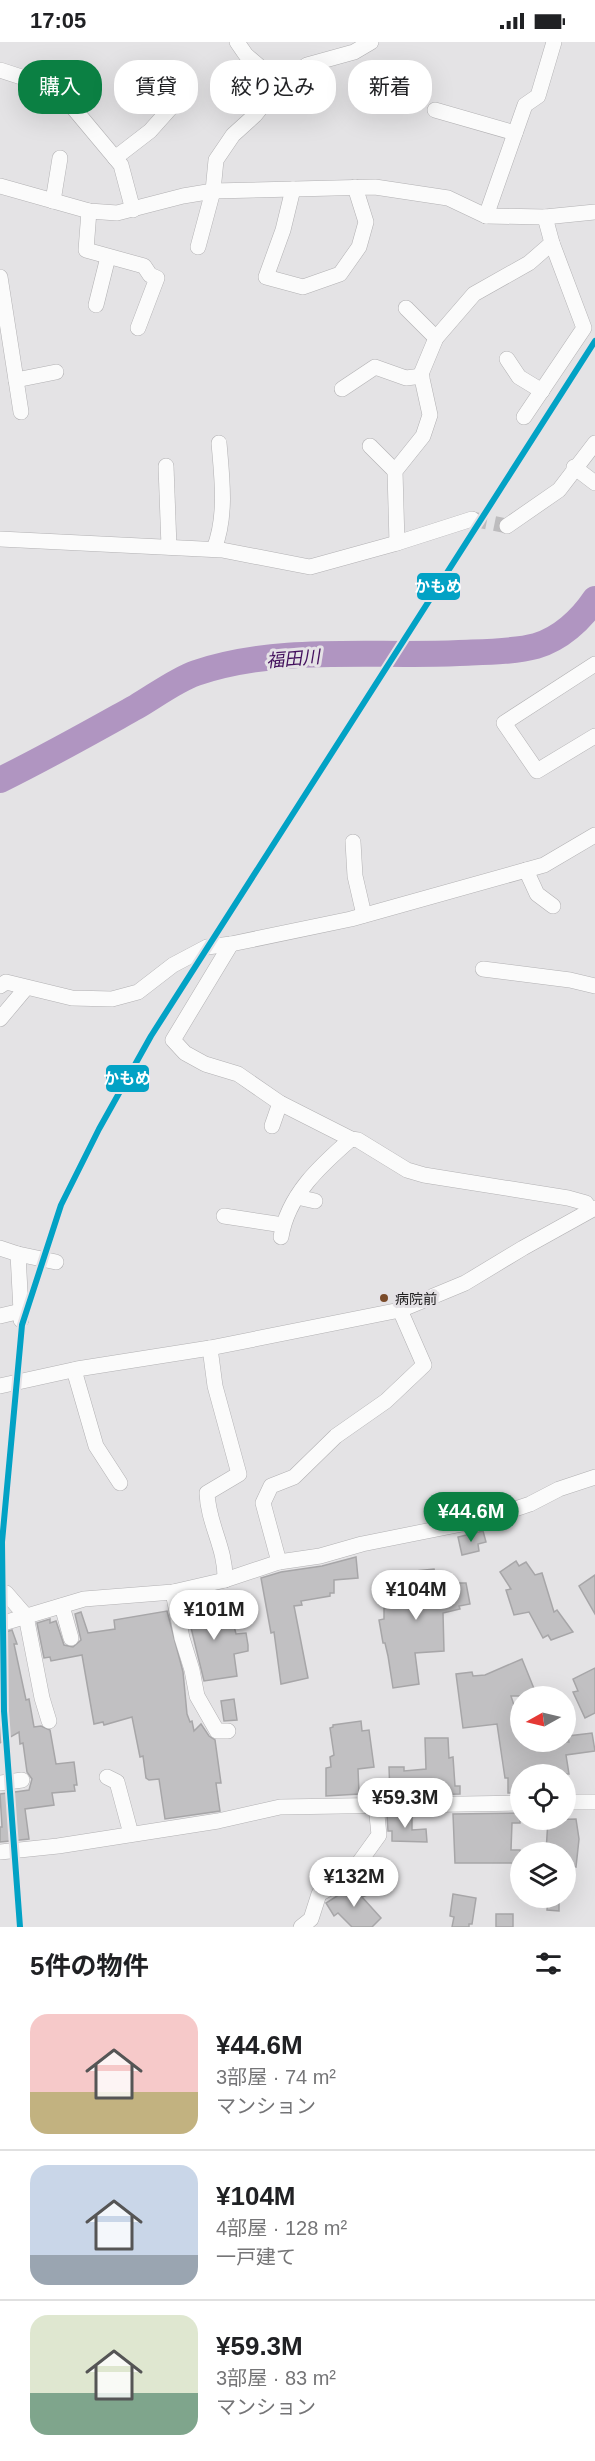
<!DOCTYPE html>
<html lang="ja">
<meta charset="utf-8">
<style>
body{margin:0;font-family:Helvetica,"Noto Sans JP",sans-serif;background:#f2f2f2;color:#202124;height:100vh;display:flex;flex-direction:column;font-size:22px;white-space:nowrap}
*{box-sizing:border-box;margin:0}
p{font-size:20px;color:#757577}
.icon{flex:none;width:33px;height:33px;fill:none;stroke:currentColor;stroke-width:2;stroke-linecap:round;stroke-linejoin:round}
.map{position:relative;height:1885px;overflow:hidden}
.panel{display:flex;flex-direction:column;background:#fff;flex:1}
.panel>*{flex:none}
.banner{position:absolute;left:18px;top:18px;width:560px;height:54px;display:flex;gap:12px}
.needle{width:39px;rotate:262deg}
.controls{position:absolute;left:510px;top:1644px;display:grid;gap:12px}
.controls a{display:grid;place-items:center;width:66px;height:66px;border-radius:50%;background:#fff;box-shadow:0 6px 24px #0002;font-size:30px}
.price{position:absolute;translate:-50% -51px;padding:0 14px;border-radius:21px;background:#fff;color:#222;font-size:20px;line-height:39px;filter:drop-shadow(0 2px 3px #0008)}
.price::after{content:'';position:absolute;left:50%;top:36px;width:18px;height:14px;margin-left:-9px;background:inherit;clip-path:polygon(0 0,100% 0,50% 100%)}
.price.selected{background:#0b8043;color:#fff}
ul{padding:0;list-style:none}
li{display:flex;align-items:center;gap:18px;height:150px;padding:0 30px}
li+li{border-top:2px solid #e0e0e0}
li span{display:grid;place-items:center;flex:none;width:168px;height:120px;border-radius:18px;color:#555}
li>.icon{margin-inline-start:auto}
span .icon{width:72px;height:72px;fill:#fffc;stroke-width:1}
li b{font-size:26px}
h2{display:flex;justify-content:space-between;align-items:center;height:72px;padding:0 30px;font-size:26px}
.pill{padding:0 21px;border-radius:24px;background:#fff;box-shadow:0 6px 24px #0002;font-size:21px;line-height:54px}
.pill.selected{background:#0b8043;color:#fff}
.status{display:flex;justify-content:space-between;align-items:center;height:42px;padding:0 30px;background:#fff;direction:ltr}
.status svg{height:16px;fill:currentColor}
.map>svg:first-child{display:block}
</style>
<div class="status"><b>17:05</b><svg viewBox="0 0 49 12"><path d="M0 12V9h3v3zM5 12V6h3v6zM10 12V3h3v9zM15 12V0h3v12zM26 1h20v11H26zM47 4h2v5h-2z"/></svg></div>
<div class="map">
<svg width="595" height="1885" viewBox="0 0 595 1885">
<rect width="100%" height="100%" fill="#e4e3e5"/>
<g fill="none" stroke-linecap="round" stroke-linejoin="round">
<!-- river -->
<path stroke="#b095c1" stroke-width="26" d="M0 738C47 715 91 690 136 665 155 654 176 638 196 631 279 603 372 615 459 611 482 610 514 610 536 604 560 597 581 578 595 557"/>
</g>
<!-- building -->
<g fill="#c1c0c2" stroke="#a7a6a8" stroke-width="1.5">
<polygon points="483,1489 486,1500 478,1502 479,1509 462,1513 458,1495"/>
<polygon points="356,1515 358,1536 334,1538 334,1551 330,1551 330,1554 301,1559 302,1563 294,1564 308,1636 281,1642 274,1590 271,1591 261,1536 281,1530 322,1524"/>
<polygon points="516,1519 519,1524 526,1520 535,1533 542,1531 554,1570 557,1568 573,1590 551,1598 548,1593 543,1596 529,1570 514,1573 506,1548 511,1547 500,1530"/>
<polygon points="434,1527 437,1543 455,1539 455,1541 466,1541 470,1562 459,1564 460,1567 443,1571 444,1609 415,1611 419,1642 393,1646 388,1614 385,1601 383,1601 379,1578 384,1577 384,1538 417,1535 416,1529"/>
<polygon points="595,1533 595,1572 579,1544"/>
<polygon points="208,1552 215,1587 234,1584 236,1592 246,1591 248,1603 248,1609 234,1612 237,1634 204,1639 184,1557"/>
<polygon points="167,1569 183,1630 187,1672 190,1680 192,1679 194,1689 201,1682 209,1694 215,1698 221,1741 216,1741 220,1769 165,1777 159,1737 149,1738 146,1736 143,1714 140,1715 132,1675 104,1683 103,1680 94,1682 82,1613 51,1619 50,1615 44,1616 37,1581 50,1577 50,1581 56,1579 64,1603 73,1605 81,1598 75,1572 81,1570 88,1591 115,1587 114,1578"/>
<polygon points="12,1588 17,1602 14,1602 26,1658 29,1657 34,1685 41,1684 50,1688 56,1722 74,1720 77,1743 74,1743 75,1749 52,1751 54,1763 25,1767 29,1797 0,1800 0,1785 2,1785 0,1752 29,1748 32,1737 27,1730 23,1701 20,1702 19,1690 0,1701 0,1650 5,1647 0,1620 0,1592"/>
<polygon points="522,1617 537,1654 511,1654 520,1682 520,1700 569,1700 568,1694 592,1691 595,1709 566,1713 569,1732 520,1732 520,1751 508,1751 508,1736 505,1736 497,1682 463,1686 456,1632 472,1630 473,1634 485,1633"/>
<polygon points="595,1626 595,1671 585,1676 573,1650 578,1649 573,1637"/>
<polygon points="234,1657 237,1678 224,1679 221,1659"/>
<polygon points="361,1679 362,1689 369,1688 374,1725 358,1727 359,1752 326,1754 326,1726 331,1725 330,1715 334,1713 330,1686 333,1685 333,1683"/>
<polygon points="425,1696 448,1696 449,1716 453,1715 455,1744 460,1744 460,1752 390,1753 389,1725 404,1725 404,1729 426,1727"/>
<polygon points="520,1771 520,1781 512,1781 511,1808 520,1808 520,1821 455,1821 453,1772"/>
<polygon points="387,1773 412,1773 412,1788 426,1787 427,1800 392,1799 392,1789 388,1789"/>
<polygon points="576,1777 579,1797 576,1825 566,1822 566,1810 546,1810 548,1778"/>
<polygon points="359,1838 367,1853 362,1855 381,1876 372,1885 352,1885 338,1871 334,1874 326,1861 353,1844"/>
<polygon points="453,1852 476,1856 472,1882 469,1882 469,1885 452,1885 454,1875 450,1874"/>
<polygon points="548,1856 559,1856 559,1869 547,1868"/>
<rect x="496" y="1872" width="17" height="13"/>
</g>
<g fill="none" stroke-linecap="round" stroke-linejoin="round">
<!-- street-tunnel -->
<polyline stroke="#bdbcbe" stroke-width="15" stroke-dasharray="15 8" stroke-linecap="butt" points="472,477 507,484"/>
<!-- street casing -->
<g stroke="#b2b1b3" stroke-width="16">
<g id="street">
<polyline points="237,0 246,13 280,42 307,23 354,10 371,0"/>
<polyline points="0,28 40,41 65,56 121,123 133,168"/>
<polyline points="435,68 515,91"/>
<polyline points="115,116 150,89 175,61"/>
<polyline points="0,144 89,169 117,171 183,154 213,149 375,145 448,156 486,174 545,175 595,170"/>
<polyline points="293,147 283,188 266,235 303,245 340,232 359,205 366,180 355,145"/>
<polyline points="53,159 60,116"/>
<polyline points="89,169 86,208 144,224 150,233 157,236 138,286"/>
<polyline points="486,174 525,63 538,54 554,0"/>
<polyline points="198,205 213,149 216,118 233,93 255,73 280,42"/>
<polyline points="0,235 21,370"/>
<polyline points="96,263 108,215"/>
<polyline points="406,266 436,296"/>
<polyline points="507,317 519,335 542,349"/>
<polyline points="16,338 56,330"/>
<polyline points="342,347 375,325 406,336 422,334"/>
<polyline points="524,375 584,286 552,201"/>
<polyline points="370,404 395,429"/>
<polyline points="166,424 169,505"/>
<polyline points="574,425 595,441"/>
<polyline points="507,484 559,448 595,401"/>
<polyline points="0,497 222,508 310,525 397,501 472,477"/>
<polyline points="397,501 395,429 423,394 430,373 421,332 436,296 474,252 529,221 552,201 545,175"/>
<path d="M214 507C227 474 222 436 219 401"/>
<polyline points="595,622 504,681 537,729 595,694"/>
<polyline points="353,800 355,834 364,873"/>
<polyline points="526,828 537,852 553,864"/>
<polyline points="231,902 173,998 185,1011 205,1022 238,1032 280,1061 351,1097 358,1098 407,1128 424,1133 568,1156 586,1161 590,1168"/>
<polyline points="483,927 570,938 595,944"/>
<polyline points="0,944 6,940 72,956 112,957 138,950 173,923 207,905 231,902 351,877 544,823 595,793"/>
<polyline points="0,977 26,946"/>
<polyline points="272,1084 280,1061"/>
<polyline points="297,1155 315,1159"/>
<polyline points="224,1174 283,1183"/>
<path d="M281 1195C288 1153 320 1124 351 1097"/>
<polyline points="0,1206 18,1212"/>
<polyline points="21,1269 18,1212 56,1220"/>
<polyline points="0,1274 21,1269 21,1278"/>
<path d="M210 1306 215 1344 239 1432 207 1451C208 1482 226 1506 225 1538"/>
<polyline points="74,1328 96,1404 120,1441"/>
<polyline points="0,1344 77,1327 210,1306 400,1268 465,1241 523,1206 595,1166"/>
<polyline points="279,1520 263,1461 271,1444 294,1435 336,1394 386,1359 424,1323 400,1268"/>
<polyline points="173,1550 182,1596 192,1628 197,1654 217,1689 228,1689"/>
<polyline points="6,1551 26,1574 42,1656 49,1679"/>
<polyline points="62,1564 71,1596"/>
<polyline points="0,1582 84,1557 173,1550 225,1538 279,1520 320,1514 362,1502 482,1478 530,1462 559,1447 595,1435"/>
<polyline points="107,1735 117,1740 131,1792"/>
<polyline points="0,1741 22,1738"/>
<polyline points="566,1760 595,1760"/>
<polyline points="0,1810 58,1804 218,1779 280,1765 520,1761"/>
<polyline points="301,1885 311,1877 319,1852 348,1836 379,1793 376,1763"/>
</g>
</g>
<!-- street -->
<use href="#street" stroke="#fbfbfb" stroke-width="15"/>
<!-- rail-1 casing -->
<g stroke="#e5e2e6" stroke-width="10">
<polyline id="rail-1" points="20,1885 4,1669 2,1500 22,1283 61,1163 99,1087 151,994 595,299"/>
</g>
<!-- rail-1 -->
<use href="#rail-1" stroke="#02a2c5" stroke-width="6"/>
</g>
<!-- markers -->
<circle fill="#7a4b2a" stroke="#e5e2e6" stroke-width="2" cx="384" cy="1256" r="5"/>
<g text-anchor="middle" stroke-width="6" stroke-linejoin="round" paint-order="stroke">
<!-- bus labels -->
<g font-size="14" fill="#212021" stroke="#e5e2e6" text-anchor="start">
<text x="395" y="1262">病院前</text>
</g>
<!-- water labels -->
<g font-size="18" font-style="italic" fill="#44115e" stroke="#e5e2e6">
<text transform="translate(293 617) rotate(-5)" y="6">福田川</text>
</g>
</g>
<g stroke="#e5e2e6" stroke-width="2">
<rect x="416" y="530" width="45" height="29" rx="6" fill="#02a2c5"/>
<rect x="105" y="1022" width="45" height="29" rx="6" fill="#02a2c5"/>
</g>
<g font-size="16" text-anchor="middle" font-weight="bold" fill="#fff">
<text x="438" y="550">かもめ</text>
<text x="127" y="1042">かもめ</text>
</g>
</svg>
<div class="controls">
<a><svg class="needle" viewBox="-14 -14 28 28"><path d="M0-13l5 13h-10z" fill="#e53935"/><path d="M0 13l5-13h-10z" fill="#757577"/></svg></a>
<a><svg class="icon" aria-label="locate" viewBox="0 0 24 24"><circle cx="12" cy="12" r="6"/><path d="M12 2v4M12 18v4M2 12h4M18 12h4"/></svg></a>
<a><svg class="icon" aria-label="layers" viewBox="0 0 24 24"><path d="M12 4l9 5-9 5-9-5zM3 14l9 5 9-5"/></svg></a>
</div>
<b class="price selected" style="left:471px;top:1501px">¥44.6M</b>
<b class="price" style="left:416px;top:1579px">¥104M</b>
<b class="price" style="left:214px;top:1599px">¥101M</b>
<b class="price" style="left:405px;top:1787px">¥59.3M</b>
<b class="price" style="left:354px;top:1866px">¥132M</b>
<div class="banner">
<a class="pill selected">購入</a>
<a class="pill">賃貸</a>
<a class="pill">絞り込み</a>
<a class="pill">新着</a>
</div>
</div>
<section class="panel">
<h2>5件の物件<svg class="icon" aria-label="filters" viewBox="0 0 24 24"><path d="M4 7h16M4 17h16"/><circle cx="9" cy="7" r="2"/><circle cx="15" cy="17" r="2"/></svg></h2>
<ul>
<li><span style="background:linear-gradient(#f6c9c9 65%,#c2b280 0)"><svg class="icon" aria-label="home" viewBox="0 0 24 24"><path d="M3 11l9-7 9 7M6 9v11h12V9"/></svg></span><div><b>¥44.6M</b><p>3部屋 · 74 m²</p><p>マンション</p></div></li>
<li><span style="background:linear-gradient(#c9d6e8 75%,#9aa5b1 0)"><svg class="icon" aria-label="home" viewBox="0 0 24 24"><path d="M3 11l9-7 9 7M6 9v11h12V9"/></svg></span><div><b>¥104M</b><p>4部屋 · 128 m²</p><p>一戸建て</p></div></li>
<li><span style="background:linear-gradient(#dfe7d0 65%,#7fa58c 0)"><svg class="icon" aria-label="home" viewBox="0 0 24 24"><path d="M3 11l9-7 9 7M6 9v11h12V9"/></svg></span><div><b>¥59.3M</b><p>3部屋 · 83 m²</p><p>マンション</p></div></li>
</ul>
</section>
